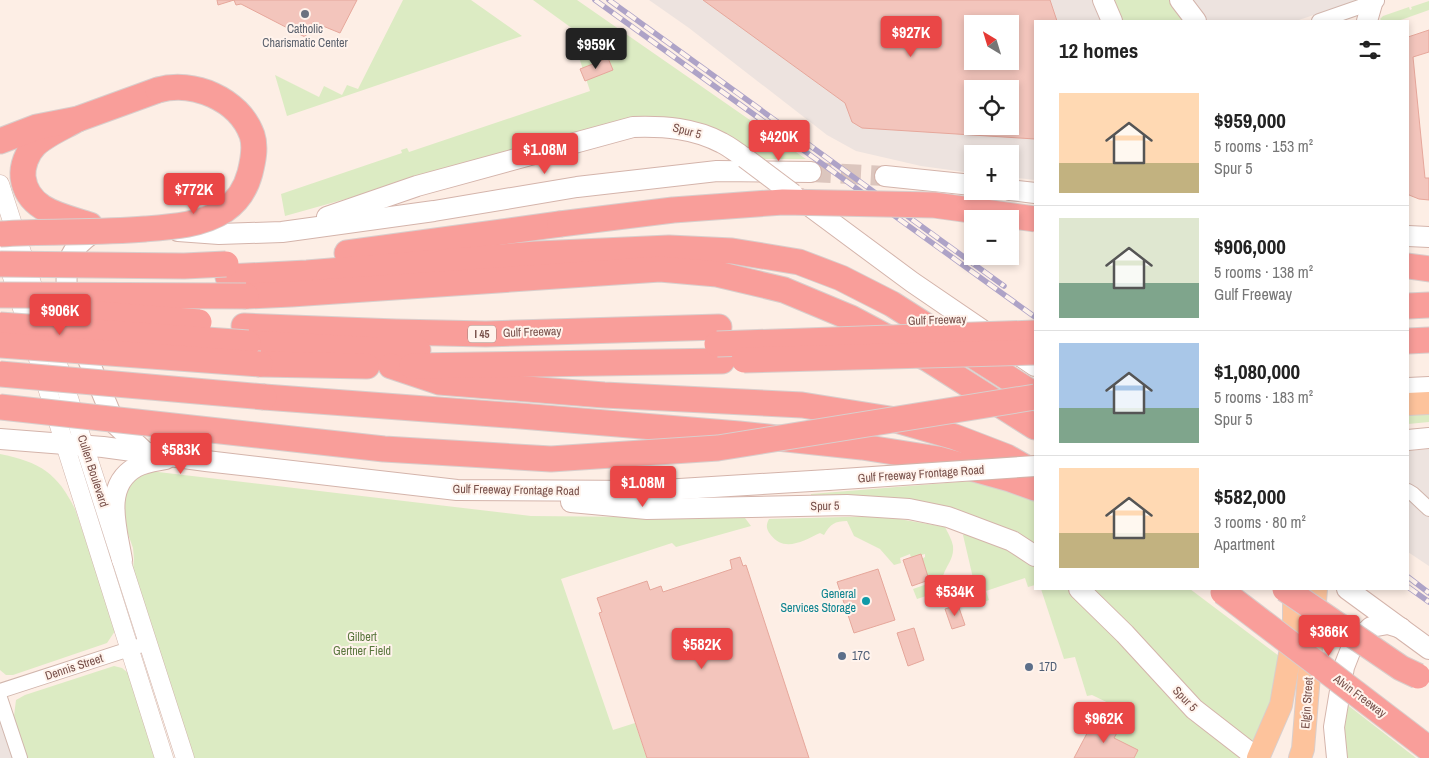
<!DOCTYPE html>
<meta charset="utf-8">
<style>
body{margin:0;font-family:"Archivo Narrow",sans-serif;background:#f2f2f2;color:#222;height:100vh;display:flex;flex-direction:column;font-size:19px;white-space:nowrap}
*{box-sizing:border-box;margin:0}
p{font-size:16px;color:#767676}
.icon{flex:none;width:28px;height:28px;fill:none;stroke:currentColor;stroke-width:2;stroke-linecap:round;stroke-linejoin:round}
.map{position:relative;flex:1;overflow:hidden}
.sheet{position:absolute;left:1034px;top:20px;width:375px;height:570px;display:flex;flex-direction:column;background:#fff;border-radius:0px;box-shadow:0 2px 8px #0003}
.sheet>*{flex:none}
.needle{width:32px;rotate:322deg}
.tools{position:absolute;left:964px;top:15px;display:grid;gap:10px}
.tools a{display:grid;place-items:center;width:55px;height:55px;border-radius:0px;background:#fff;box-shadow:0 2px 8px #0003;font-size:25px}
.price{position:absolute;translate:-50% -42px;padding:0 11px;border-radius:5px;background:#ea4747;color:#fff;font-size:16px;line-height:32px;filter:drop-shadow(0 1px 2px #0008)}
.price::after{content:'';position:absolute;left:50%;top:30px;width:15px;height:11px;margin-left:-8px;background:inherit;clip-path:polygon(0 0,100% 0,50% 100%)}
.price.on{background:#222;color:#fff}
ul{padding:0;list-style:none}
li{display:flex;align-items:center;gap:15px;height:125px;padding:0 25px}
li+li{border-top:1px solid #e0e0e0}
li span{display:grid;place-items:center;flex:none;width:140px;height:100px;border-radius:0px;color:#555}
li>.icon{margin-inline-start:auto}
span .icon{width:60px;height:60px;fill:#fffc;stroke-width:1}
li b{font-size:21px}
h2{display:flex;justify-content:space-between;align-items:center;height:60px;padding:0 25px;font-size:21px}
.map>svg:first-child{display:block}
</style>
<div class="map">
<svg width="1429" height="758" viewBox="0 0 1429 758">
<rect width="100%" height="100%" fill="#fdeee5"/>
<!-- industrial -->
<g fill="#ede3df" fill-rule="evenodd">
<path d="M649 0H1092L1101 21H1035V180L1010 177V154H972V173L921 166 856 151 827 135 689 28ZM972 24H1010V61H972ZM972 89H1010V126H972Z"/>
<polygon points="1191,0 1358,0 1296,21 1205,21"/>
<polygon points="1429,449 1429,566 1408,552 1408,451"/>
<polygon points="0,700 14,758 0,758"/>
</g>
<!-- green -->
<g fill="#dcebc3">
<polygon points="403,0 471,0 522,36 287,116 275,75 319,97 324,86 342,95 347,85 358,89"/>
<polygon points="533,0 577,0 806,159 759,159 702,124 666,117 631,119 285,216 281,194 402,153 401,150 407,148 409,152 590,91 576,48 584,37"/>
<polygon points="1108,0 1170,0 1186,21 1117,21"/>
<polygon points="1429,1 1429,10 1398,21 1382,21 1380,19 1383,16 1409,7 1410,10 1412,9 1411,7"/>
<polygon points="1408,408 1429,408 1429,422 1408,424"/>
<path d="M0 454C40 462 57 473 75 509L114 623 115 631 107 643 13 675H6L0 670Z"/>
<polygon points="141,470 531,516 745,518 751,526 676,547 672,543 561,579 613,730 635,723 647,758 192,758 132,576 134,559 133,548 119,508 122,482"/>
<polygon points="983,480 1035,499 1035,546 1023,540 811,499 811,494"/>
<path d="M882 516 945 527C948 533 952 540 953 546 955 566 935 570 945 597L934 600 932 594 917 599 913 589 930 583 922 559 925 557V554L911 558 910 554 900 558 901 563 894 565 880 549 854 536 847 521C835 521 830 524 824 535L820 533C803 541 784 553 770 534 766 528 766 525 769 519Z"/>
<polygon points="969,530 1035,564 1035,585 1028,587 1025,578 986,591 989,600 977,605 973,589 973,578 963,535"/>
<polygon points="1041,589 1068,589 1242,758 1130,758 1111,738 1127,712 1092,695 1087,696 1075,657 1064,659"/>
<polygon points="1090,589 1190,589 1279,656 1272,697 1256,746 1196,701"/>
<polygon points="114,666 122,668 128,673 155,758 26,758 14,716 16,700 25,695"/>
<polygon points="1345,703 1416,758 1343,758 1340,737"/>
</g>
<!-- building -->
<g fill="#f3c5bc" stroke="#e6a79b" fill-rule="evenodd">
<polygon points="217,0 234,0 218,5"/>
<polygon points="234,0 357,0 340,33 313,22 305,37 241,4 236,5"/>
<path d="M703 0H1050L1057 21H1035V139L862 128 852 122 845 103ZM972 24H1010V61H972ZM972 89H1010V126H972Z"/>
<polygon points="1429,30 1429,52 1413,57 1425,178 1429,178 1429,200 1419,199 1409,195 1408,193 1408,37"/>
<polygon points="608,58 613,70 585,81 580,69"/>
<polygon points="921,554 929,580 912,586 903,560"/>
<polygon points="740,557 743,566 746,565 809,758 647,758 599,613 602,612 597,598 647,581 650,590 661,586 663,592 732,569 730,560"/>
<polygon points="878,569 895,620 854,633 837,582"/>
<polygon points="958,605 965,625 952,629 945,609"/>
<polygon points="914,628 924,660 908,666 897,633"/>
<polygon points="1094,720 1118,731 1114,738 1138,750 1134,758 1074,758"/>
</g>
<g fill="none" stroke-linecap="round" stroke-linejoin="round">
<!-- secondary-tunnel -->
<polyline stroke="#dcc6be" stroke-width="20" stroke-dasharray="20 10" stroke-linecap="butt" points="811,172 885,176"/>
<!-- minor casing -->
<g stroke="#d1b6ad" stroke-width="16">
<g id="minor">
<polyline points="1319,21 1377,1"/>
<polyline points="1408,491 1413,494 1429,509"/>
<polyline points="0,691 148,643"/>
<polyline points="0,698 20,758"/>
</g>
</g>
<!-- tertiary casing -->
<g stroke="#d1b6ad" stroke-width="19">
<g id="tertiary">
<polyline points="0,184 185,758"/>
<polyline points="0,239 164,758"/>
</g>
</g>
<!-- secondary casing -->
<g stroke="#d4b4ab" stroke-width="22">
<g id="secondary">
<polyline points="1103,0 1112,21"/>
<polyline points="1180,0 1196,21"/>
<polyline points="1367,21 1373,0"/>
<polyline points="885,176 972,185"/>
<polyline points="1010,190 1035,193"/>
<polyline points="800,199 912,282 1035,366"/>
<path d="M327 217 417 186 633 127C664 126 694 128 722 143 730 147 737 153 745 158"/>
<polyline points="178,231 219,234 282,232 434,211 577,187 717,171 811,172"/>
<polyline points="1408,236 1429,237"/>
<path d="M69 310C65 272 61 250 100 229"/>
<polyline points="80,340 115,424 144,451"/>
<polyline points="1408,388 1429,387"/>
<polyline points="0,439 103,447 206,461 457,490 647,491 828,480"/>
<polyline points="1408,440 1429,438"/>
<polyline points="571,502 647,509 847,505 909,509 948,517 1012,541 1035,556"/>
<path d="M122 560C117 529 102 486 136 467 145 462 156 461 166 459"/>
<polyline points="1079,589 1125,634 1194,709 1257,758"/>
<polyline points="1347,589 1429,649"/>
<polyline points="1337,758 1334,727 1344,667 1353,644 1371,627 1388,624 1401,628"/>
</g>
</g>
<!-- primary casing -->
<g stroke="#d9cecc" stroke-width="24">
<g id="primary">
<polyline points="1408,404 1429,403"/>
<polyline points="1258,758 1281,705 1294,631 1294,589"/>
<polyline points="1300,758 1303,749 1316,589"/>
</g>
</g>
<!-- motorway casing -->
<g stroke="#d9cecc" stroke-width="27">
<g id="motorway">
<path d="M78 119C64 127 46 134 35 145 27 153 22 166 23 177 27 211 63 216 90 225"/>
<polyline points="0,141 37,127 78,119 158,90"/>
<polyline points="347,253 560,224"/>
<polyline points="1408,266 1429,269"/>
<polyline points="228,277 307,273 537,254 669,248 732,251 799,262 841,278 892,304 1035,395"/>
<polyline points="246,296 291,294 660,269 717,274 784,290 851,318 928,359 1035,427"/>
<polyline points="1408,306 1429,305"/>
<polyline points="244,326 396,332 486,334 719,327"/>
<polyline points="1408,341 1429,340"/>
<polyline points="248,343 379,350 418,350"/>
<polyline points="260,364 367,366"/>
<polyline points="391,366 439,382 604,395 802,405 896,420 955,437 1007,457 1035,473"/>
<polyline points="412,366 722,361"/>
<polyline points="264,397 521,416 739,434 862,447 938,459 1010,479 1035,488"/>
</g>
</g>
<!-- minor -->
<use href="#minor" stroke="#fff" stroke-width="14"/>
<!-- tertiary -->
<use href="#tertiary" stroke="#fff" stroke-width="18"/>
<!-- secondary -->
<use href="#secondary" stroke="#fff" stroke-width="20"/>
<!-- primary -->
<use href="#primary" stroke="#fdc39c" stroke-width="22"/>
<!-- motorway -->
<use href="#motorway" stroke="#f99e9a" stroke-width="25"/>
<!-- rail casing -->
<g stroke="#aea3c7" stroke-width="5.5">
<g id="rail">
<polyline points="595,0 1035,317"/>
<polyline points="609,0 1004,286"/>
<polyline points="1408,577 1429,593"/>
<polyline points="1408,587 1429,602"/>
</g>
</g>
<!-- rail -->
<use href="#rail" stroke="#fff3ec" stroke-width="4" stroke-dasharray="11" stroke-linecap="butt"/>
<!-- secondary-bridge casing -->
<g stroke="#d4b4ab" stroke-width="22" stroke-linecap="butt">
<g id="secondary-bridge">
<polyline points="745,158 793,194"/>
<polyline points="828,480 1035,466"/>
</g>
</g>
<!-- motorway-bridge casing -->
<g stroke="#d9cecc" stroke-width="27" stroke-linecap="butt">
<g id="motorway-bridge">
<polyline points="560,224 673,210 783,202 934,205 1035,219"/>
<path d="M0 234C48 231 96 233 145 229 172 227 202 225 225 210 238 201 246 188 250 173 253 161 256 147 252 135 239 99 193 80 158 90"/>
<polyline points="0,264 184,266 226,264"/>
<polyline points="0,295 246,296"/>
<polyline points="60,311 199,322"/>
<polyline points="0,325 248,343"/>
<polyline points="717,344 1035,333"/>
<polyline points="0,345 260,364"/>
<polyline points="744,360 1035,352"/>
<polyline points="0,374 264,397"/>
<polyline points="0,407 384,449 551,459 718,448 1035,397"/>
<polyline points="1285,589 1401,668 1418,676"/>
<polyline points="1223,592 1429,749"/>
</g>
</g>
<!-- secondary-bridge -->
<use href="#secondary-bridge" stroke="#fff" stroke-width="20"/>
<!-- motorway-bridge -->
<use href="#motorway-bridge" stroke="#f99e9a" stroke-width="25"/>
</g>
<!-- markers -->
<circle fill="#6b7280" stroke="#fff3ec" stroke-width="2" cx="305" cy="14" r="5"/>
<circle fill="#0f9aa8" stroke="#fff3ec" stroke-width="2" cx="866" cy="601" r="5"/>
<g fill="#5c6f8a" stroke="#fff3ec" stroke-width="2">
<circle cx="842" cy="656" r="5"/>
<circle cx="1029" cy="667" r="5"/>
</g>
<g text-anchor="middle" stroke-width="4" stroke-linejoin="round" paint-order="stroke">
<!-- shield labels -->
<rect fill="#fff3ec" stroke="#a0807a" stroke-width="1" x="468" y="325.5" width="28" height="17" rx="4"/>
<g font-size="11" font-weight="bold" fill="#774f49">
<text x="482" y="338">I 45</text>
</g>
<!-- worship labels -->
<g font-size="12" fill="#5b616d" stroke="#fff3ec">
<text x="305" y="33">Catholic<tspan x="305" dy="14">Charismatic Center</tspan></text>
</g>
<!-- street labels -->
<g font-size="12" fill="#774f49" stroke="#fff3ec">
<text transform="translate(687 131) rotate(15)" y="4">Spur 5</text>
<text transform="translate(937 320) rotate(-2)" y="4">Gulf Freeway</text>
<text transform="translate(532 332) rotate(-2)" y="4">Gulf Freeway</text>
<text transform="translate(93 471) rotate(72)" y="4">Cullen Boulevard</text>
<text transform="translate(921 474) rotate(-4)" y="4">Gulf Freeway Frontage Road</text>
<text transform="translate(516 490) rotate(1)" y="4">Gulf Freeway Frontage Road</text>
<text transform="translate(825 506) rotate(-1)" y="4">Spur 5</text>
<text transform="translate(74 667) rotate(-18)" y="4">Dennis Street</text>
<text transform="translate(1360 696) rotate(37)" y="4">Alvin Freeway</text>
<text transform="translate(1185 699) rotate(46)" y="4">Spur 5</text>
<text transform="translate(1307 703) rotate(-86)" y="4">Elgin Street</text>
</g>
<!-- culture labels -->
<g font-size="12" fill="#0d838f" stroke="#fff3ec" text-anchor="end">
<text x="856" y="598">General<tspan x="856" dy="14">Services Storage</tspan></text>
</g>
<!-- park labels -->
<g font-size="12" fill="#5b773e" stroke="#fff3ec">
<text x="362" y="641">Gilbert<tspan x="362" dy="14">Gertner Field</tspan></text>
</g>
<!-- service labels -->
<g font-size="12" fill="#4e5e75" stroke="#fff3ec" text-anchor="start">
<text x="852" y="660">17C</text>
<text x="1039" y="671">17D</text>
</g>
</g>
</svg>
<div class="tools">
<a><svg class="needle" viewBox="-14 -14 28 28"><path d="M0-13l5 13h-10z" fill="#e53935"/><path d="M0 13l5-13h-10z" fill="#767676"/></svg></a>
<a><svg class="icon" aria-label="locate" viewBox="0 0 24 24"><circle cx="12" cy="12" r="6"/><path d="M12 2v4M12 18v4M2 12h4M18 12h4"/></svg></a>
<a>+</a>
<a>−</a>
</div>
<b class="price" style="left:911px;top:58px">$927K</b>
<b class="price on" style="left:596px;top:70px">$959K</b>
<b class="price" style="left:779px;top:162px">$420K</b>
<b class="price" style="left:545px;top:175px">$1.08M</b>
<b class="price" style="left:194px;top:215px">$772K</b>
<b class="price" style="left:60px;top:336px">$906K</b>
<b class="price" style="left:181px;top:475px">$583K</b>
<b class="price" style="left:643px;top:508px">$1.08M</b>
<b class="price" style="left:955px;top:617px">$534K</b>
<b class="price" style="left:1329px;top:657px">$366K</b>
<b class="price" style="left:702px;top:670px">$582K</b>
<b class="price" style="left:1104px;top:744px">$962K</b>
<section class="sheet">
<h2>12 homes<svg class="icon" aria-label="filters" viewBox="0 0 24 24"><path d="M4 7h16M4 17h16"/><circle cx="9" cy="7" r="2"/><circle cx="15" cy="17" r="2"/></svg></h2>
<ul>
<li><span style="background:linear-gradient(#ffd9b3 70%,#c2b280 0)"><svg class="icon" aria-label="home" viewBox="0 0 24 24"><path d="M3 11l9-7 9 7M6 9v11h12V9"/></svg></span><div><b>$959,000</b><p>5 rooms · 153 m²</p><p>Spur 5</p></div></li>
<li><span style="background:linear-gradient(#dfe7d0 65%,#7fa58c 0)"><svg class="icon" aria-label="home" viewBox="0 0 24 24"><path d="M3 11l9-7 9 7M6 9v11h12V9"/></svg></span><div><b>$906,000</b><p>5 rooms · 138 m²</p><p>Gulf Freeway</p></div></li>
<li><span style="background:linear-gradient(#a9c7e8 65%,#7fa58c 0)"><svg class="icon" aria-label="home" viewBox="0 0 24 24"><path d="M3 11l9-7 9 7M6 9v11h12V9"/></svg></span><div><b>$1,080,000</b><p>5 rooms · 183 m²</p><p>Spur 5</p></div></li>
<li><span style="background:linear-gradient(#ffd9b3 65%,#c2b280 0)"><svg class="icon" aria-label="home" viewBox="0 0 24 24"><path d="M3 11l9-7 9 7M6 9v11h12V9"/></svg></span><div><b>$582,000</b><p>3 rooms · 80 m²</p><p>Apartment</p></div></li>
</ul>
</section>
</div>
